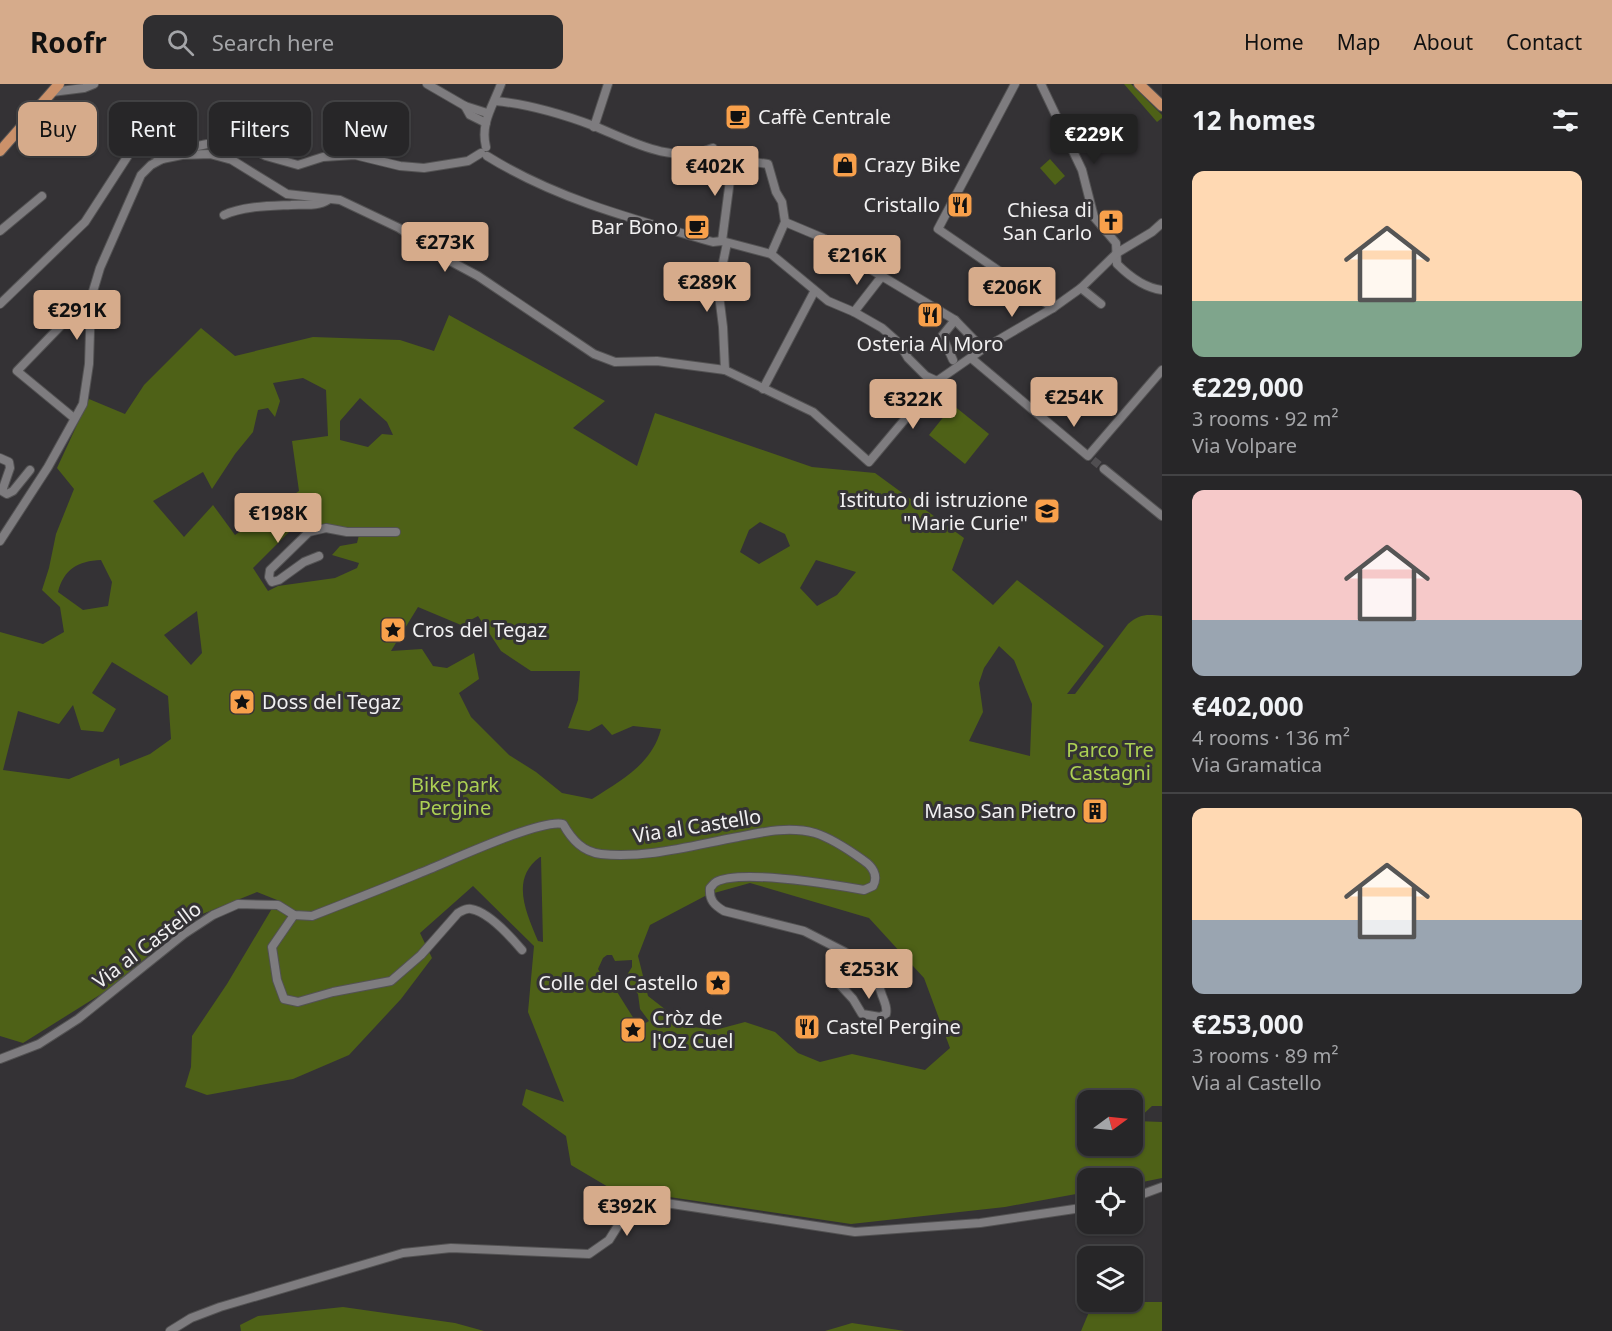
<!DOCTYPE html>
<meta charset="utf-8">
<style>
body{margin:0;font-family:"Noto Sans",sans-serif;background:#2f2e30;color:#f1f3f6;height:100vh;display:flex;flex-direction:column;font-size:22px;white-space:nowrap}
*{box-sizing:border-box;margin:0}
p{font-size:20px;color:#a4a5a8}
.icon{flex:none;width:33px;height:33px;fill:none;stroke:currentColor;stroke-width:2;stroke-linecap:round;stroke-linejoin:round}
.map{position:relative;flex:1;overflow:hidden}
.drawer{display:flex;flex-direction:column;background:#272628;width:450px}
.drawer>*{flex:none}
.guide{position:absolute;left:18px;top:18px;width:570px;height:54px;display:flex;gap:12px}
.needle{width:39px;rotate:75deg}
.controls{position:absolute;left:1077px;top:1006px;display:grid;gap:12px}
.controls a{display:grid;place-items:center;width:66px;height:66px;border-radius:12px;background:#272628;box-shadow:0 2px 4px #0004,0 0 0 2px #434345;font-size:30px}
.price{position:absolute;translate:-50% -51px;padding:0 14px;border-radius:6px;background:#d6ab8b;color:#111;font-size:20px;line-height:39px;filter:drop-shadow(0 2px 3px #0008)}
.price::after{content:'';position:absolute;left:50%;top:36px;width:18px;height:14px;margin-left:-9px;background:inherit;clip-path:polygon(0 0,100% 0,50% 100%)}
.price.current{background:#222;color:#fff}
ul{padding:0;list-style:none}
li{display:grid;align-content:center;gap:12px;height:318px;padding:0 30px}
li+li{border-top:2px solid #434345}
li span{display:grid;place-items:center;height:186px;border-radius:12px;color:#555}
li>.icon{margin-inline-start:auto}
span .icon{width:108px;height:108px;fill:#fffc;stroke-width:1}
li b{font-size:26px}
h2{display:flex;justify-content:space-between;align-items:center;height:72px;padding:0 30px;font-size:26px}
.chip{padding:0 21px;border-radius:12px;background:#272628;box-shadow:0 2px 4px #0004,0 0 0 2px #434345;font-size:21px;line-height:54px}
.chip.current{background:#d6ab8b;color:#111}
header{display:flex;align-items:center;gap:36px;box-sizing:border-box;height:84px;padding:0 30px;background:#d6ab8b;color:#111}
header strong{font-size:28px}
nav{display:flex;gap:33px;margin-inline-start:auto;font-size:21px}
.search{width:420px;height:54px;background:#2f2e30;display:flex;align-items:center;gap:15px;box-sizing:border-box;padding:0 21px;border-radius:12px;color:#a4a5a8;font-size:22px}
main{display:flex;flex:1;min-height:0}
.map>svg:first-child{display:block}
</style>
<header>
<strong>Roofr</strong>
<div class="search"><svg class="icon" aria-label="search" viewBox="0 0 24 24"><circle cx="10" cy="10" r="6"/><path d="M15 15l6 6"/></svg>Search here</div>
<nav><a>Home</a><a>Map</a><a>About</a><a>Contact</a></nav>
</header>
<main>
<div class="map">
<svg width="1162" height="1247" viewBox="0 0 1162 1247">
<rect width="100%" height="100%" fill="#343235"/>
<!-- green -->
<g fill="#4e6117" fill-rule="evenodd">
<polygon points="1124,0 1131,0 1162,31 1162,34 1157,38"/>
<path d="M178 44 183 51 175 65 155 66C158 53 164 47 178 44Z"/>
<polygon points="1050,75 1065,92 1055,101 1040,84"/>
<path d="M449 231 605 317 573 344 637 382 655 329 812 383 875 389 964 454 952 486 993 521 1017 496 1104 562 1067 610H1075L1128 540C1139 530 1147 530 1162 532V1022H1152L1136 1037 1162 1038V1094L1133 1100 1132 1095H1088L1087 1108 1005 1123 851 1140 649 1110 617 1127 615 1107 571 1081 566 1052 522 1021 526 1005 564 1018 528 928 534 862 473 802 420 849 432 874 401 915 349 971 293 995 207 1011 185 1003 191 983 192 952 227 900 277 816 257 808 195 833 106 907 23 959 0 952V548L43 560 64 548 60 523 42 506 49 484 56 450 74 405 57 384 89 315 125 330 144 301 201 244 235 272 313 253 400 256 434 267ZM303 294 326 306 328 352 292 357 299 407 235 451 213 421 184 453 153 417 203 388 212 405 235 370 253 348 258 326 268 324 275 333 280 317 273 299ZM360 314 387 338 393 351 382 350 368 363 340 356V337ZM760 438 785 450 790 462 759 480 740 468 749 446ZM343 443 359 451 357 459 340 462 332 471 359 479 357 484 335 494 278 502 268 507 253 484 292 445ZM101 476 112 498 108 522 83 526 58 508C64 485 78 477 101 476ZM816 476 856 488 837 511 817 522 800 504ZM418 523 461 541 478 532 501 567 531 587H580L578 616 568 644 589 647 602 640 612 651 633 642 661 645C652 680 622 696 592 715L562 709 536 688 509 671 471 633 459 609 479 595 474 569 447 584 433 582 422 565 391 567ZM197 527 202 569 191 581 164 551ZM999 562 1014 576 1032 620 1030 672 969 657 983 628 979 599 984 584ZM112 578 168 612 171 655 150 670 120 682 119 674 69 695 3 686 18 627 59 640 73 621 81 646 103 648 116 625 92 609ZM540 773H541L543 858 538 857C526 828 510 795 540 773ZM750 799 869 834 924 894 950 964 925 986 852 970 820 978 798 969 775 948 745 938 715 946 693 943 679 936 648 912 638 872 650 841 707 811ZM607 871H612L615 877 632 876V883L622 899 632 903 638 910 640 925 649 937 639 943 614 903 602 892 598 885 603 874ZM1088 1017H1132V1062H1088Z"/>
<polygon points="953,321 989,350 965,380 929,351"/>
<polygon points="1107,1218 1162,1218 1162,1247 1081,1247 1092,1221"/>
<polygon points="343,1223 455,1239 484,1247 241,1247 240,1241 258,1232"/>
<polygon points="852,1239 905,1247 825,1247"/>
</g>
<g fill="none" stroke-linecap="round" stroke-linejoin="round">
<!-- minor-tunnel -->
<polyline stroke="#504e51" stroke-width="8" stroke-dasharray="8 4" stroke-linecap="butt" points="1093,376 1104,385"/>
<!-- minor casing -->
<g stroke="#535253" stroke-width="10">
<g id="minor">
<polyline points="427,0 465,22 487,29"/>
<polyline points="1015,0 938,145 1053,224"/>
<path d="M1041 0 1082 86 1094 133 1116 159 1117 180C1129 192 1145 204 1162 206"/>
<polyline points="52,8 84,4 94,0"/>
<path d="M495 17C528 20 562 30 594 42 631 57 671 81 713 64"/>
<polyline points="465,22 470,31 486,39"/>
<polyline points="594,43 608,0"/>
<path d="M486 63C480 39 493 22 501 0"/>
<path d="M487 72C556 115 636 136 713 158L722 157 771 170 828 217 854 228 882 244 899 259 908 274 926 292 937 297"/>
<polyline points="162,75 165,69 207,60 232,57 239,58 266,72 298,81 323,73 355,71 400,82 424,84 468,77 481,69"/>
<polyline points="754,78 768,80 776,108 782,118 785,138 771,170"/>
<path d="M224 131C243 122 270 122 291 121 304 120 317 123 328 116"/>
<polyline points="785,138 823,154 860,179 955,236 983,265"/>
<polyline points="0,147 42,112"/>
<polyline points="722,157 733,73"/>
<polyline points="1081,204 1101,220"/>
<path d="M0 220 85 138 131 67C143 65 153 68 162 75"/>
<polyline points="854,228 882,192"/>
<polyline points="971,274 1088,372 1162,286"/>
<polyline points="953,276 942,252 955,236"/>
<polyline points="725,286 723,243 718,203 727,159"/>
<polyline points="763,305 814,208"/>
<polyline points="74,334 17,287 76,226 91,214"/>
<polyline points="0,374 9,378 10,384 2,407 7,410 13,407 30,386"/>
<polyline points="1104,385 1162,432"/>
<polyline points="0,457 48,383 83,320 89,280 91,214 100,184 141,91 151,81 162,75 182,71 210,70 232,76 287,110 340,116 399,144 439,171 478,192 594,270 615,278 657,277 725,286 813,328 869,378 937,297 983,265 1053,224 1081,204 1117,169 1152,148 1162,139"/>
<polyline points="319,472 304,478 279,496 272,498 269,493 270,486 309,448 326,444 347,448 396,448"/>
<path d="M294 831 272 863 277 896 284 915 298 918 333 908 391 897 421 871 458 829C462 827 466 824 471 825 489 828 511 853 522 866"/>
<polyline points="840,874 860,878"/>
<path d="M831 891 853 915 862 930 880 933 886 930C888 922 883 916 881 908 875 891 872 878 853 872"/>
<path d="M0 975 39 960 78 935 184 850 213 831 238 820 278 821 294 831 312 832C348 818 384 804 420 789 446 779 541 734 563 740 572 756 583 768 601 770 646 775 694 761 738 753 763 748 789 742 815 749 831 754 849 766 863 776 872 782 879 791 873 802L864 806C835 801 740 785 716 798 714 799 712 802 710 804 709 816 714 821 724 827L804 847 845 868"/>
<polyline points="1132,1114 1162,1103"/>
<polyline points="170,1247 191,1234 220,1223 403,1169 451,1164 589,1170 609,1156 626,1129 638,1122 659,1118 855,1148 980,1139 1088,1123"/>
</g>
</g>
<!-- major casing -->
<g stroke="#535253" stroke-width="12">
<g id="major">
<polyline points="1139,0 1162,22"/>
<polyline points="0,67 59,0"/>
</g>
</g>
<!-- minor -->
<use href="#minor" stroke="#7e7c7f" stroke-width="8"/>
<!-- major -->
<use href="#major" stroke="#cb916a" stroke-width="10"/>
</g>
<!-- icons -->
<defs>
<g id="cafe-square" transform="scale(1.35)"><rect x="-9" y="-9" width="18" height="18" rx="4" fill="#f8a04b" stroke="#343235"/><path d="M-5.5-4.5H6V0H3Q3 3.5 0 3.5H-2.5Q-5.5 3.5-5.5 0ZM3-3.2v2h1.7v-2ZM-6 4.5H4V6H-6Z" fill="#111"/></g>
<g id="shop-square" transform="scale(1.35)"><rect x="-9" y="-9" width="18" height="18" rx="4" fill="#f8a04b" stroke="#343235"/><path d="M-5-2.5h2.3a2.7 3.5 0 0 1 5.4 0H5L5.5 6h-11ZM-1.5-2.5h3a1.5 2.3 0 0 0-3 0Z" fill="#111"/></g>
<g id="restaurant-square" transform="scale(1.35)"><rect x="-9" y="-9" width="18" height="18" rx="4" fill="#f8a04b" stroke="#343235"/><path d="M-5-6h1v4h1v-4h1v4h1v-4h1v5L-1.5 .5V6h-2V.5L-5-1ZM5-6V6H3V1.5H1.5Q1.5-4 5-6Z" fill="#111"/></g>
<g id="church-square" transform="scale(1.35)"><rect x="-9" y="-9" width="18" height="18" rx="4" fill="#f8a04b" stroke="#343235"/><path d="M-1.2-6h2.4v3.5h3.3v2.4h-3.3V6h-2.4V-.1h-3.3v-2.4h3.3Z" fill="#111"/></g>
<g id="school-square" transform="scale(1.35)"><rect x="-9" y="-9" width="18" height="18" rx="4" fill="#f8a04b" stroke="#343235"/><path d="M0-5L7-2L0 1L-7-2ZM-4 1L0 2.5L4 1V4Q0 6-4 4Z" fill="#111"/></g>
<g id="sight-square" transform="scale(1.35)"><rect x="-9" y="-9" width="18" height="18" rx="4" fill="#f8a04b" stroke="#343235"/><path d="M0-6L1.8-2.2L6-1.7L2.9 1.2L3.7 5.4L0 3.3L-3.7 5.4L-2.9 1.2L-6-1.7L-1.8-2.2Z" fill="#111"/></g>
<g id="building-square" transform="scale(1.35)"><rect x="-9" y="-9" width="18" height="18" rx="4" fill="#f8a04b" stroke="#343235"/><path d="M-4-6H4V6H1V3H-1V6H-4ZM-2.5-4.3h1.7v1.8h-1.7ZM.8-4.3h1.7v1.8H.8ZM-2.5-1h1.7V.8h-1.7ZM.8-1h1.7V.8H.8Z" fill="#111"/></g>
</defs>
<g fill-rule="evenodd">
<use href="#cafe-square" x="738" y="33"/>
<use href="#shop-square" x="845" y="81"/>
<use href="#restaurant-square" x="960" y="121"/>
<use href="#church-square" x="1111" y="138"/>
<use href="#cafe-square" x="697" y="143"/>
<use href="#restaurant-square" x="930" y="231"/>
<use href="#school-square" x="1047" y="427"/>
<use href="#sight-square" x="393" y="546"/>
<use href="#sight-square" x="242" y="618"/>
<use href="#building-square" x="1095" y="727"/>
<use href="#sight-square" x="718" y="899"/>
<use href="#restaurant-square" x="807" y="943"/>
<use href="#sight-square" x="633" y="946"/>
</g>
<g text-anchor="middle" stroke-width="6" stroke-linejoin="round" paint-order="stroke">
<!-- poi labels -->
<g font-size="20" fill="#f1f0f1" stroke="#343235" text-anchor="start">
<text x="758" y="40">Caffè Centrale</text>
<text x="864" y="88">Crazy Bike</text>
<text x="940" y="128" text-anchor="end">Cristallo</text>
<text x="1092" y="133" text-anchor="end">Chiesa di<tspan x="1092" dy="23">San Carlo</tspan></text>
<text x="678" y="150" text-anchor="end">Bar Bono</text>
<text x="930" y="267" text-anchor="middle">Osteria Al Moro</text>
<text x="1028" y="423" text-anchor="end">Istituto di istruzione<tspan x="1028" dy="23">"Marie Curie"</tspan></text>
<text x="412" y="553">Cros del Tegaz</text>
<text x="262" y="625">Doss del Tegaz</text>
<text x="1076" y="734" text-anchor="end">Maso San Pietro</text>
<text x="698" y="906" text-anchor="end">Colle del Castello</text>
<text x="652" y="941">Cròz de<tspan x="652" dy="23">l'Oz Cuel</tspan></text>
<text x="826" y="950">Castel Pergine</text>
</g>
<!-- park labels -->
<g font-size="20" fill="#acd053" stroke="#343235">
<text x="1110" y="673">Parco Tre<tspan x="1110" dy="23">Castagni</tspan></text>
<text x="455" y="708">Bike park<tspan x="455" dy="23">Pergine</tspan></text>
</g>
<!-- street labels -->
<g font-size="20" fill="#f1f0f1" stroke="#343235">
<text transform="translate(697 742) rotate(-9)" y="7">Via al Castello</text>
<text transform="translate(147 861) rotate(-37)" y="7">Via al Castello</text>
</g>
</g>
</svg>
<div class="controls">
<a><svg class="needle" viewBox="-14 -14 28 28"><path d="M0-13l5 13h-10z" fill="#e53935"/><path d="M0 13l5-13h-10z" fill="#a4a5a8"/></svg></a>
<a><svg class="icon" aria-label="locate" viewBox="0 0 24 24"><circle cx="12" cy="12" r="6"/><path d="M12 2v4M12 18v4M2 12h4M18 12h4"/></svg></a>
<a><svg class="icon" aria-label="layers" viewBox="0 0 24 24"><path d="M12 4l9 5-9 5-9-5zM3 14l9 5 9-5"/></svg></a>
</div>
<b class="price current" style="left:1094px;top:81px">€229K</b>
<b class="price" style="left:715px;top:113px">€402K</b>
<b class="price" style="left:445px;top:189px">€273K</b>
<b class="price" style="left:857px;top:202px">€216K</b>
<b class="price" style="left:707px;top:229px">€289K</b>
<b class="price" style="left:1012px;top:234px">€206K</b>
<b class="price" style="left:77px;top:257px">€291K</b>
<b class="price" style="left:1074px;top:344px">€254K</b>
<b class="price" style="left:913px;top:346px">€322K</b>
<b class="price" style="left:278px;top:460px">€198K</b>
<b class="price" style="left:869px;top:916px">€253K</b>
<b class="price" style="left:627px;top:1153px">€392K</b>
<div class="guide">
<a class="chip current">Buy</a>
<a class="chip">Rent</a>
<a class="chip">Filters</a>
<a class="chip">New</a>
</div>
</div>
<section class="drawer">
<h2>12 homes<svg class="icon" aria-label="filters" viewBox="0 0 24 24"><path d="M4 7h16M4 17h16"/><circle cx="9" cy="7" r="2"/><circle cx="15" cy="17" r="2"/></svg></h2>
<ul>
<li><span style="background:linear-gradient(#ffd9b3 70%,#7fa58c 0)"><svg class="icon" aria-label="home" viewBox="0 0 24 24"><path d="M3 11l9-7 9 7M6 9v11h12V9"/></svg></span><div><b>€229,000</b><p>3 rooms · 92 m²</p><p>Via Volpare</p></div></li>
<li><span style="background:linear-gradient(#f6c9c9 70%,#9aa5b1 0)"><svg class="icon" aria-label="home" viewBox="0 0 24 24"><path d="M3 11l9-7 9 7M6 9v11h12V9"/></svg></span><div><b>€402,000</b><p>4 rooms · 136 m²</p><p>Via Gramatica</p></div></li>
<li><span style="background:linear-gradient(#ffd9b3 60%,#9aa5b1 0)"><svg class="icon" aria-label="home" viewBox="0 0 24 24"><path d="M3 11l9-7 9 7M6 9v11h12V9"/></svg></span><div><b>€253,000</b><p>3 rooms · 89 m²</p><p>Via al Castello</p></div></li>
</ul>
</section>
</main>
